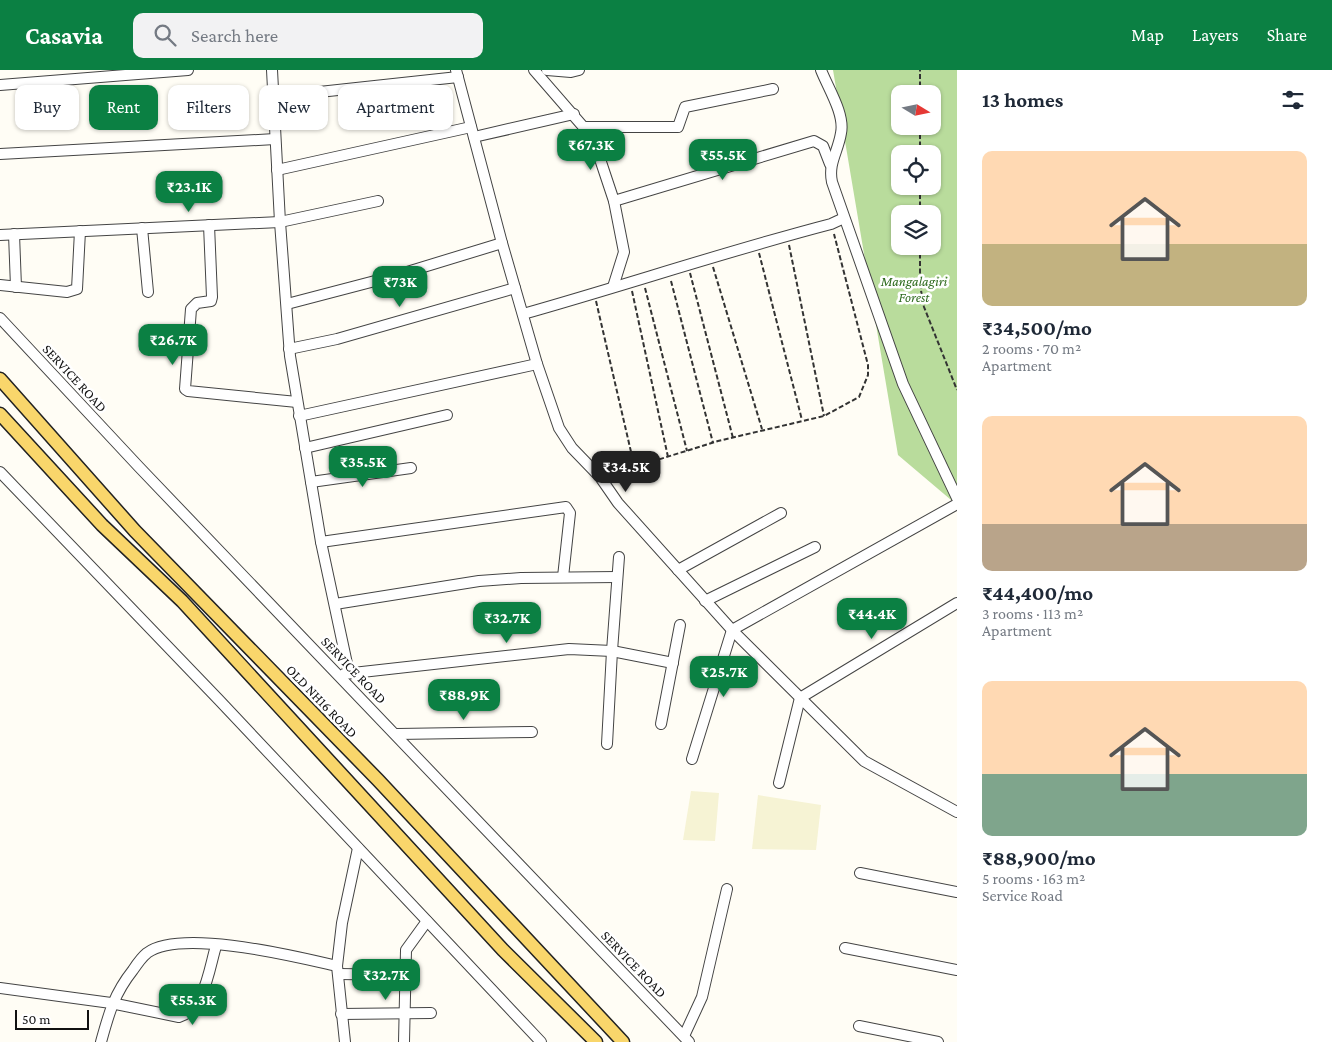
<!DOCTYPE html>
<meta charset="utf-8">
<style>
body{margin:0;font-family:"Crimson Pro",serif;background:#f2f2f3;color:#1f2937;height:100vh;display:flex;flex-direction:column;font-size:19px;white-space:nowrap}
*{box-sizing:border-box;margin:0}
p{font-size:16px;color:#747a83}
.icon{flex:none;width:28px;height:28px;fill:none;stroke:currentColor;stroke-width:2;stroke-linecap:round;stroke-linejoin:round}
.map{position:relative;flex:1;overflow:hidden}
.sheet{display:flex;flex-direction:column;background:#fff;width:375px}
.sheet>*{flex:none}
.banner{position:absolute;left:15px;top:15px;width:475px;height:45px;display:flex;gap:10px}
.needle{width:32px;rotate:100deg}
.tools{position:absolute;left:891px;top:15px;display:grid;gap:10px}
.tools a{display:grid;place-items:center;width:50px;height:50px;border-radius:10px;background:#fff;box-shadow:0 1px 4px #0004;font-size:25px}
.scale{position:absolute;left:15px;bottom:12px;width:74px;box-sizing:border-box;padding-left:5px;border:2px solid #111;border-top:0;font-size:14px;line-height:18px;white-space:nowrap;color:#111;-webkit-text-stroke:4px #fff;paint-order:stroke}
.price{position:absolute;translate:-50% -42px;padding:0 11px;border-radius:10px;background:#0b8043;color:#fff;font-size:16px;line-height:32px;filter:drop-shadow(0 1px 2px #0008)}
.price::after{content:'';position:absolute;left:50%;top:30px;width:15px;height:11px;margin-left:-8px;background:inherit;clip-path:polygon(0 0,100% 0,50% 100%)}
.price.active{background:#222;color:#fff}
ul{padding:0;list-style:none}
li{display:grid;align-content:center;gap:10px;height:265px;padding:0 25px}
li span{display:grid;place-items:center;height:155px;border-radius:10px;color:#555}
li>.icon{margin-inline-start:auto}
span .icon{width:90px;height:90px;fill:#fffc;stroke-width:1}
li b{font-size:21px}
h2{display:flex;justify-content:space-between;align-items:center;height:60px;padding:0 25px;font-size:21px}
.chip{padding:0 18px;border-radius:10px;background:#fff;box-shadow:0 1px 4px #0004;font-size:18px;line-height:45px}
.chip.active{background:#0b8043;color:#fff}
header{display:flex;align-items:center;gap:30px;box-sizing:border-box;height:70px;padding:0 25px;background:#0b8043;color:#fff}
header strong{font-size:24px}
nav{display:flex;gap:28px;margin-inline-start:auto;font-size:18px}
.search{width:350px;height:45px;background:#f2f2f3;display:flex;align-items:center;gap:12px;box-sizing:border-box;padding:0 18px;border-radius:10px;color:#747a83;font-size:19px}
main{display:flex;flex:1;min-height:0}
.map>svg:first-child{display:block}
</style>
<header>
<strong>Casavia</strong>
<div class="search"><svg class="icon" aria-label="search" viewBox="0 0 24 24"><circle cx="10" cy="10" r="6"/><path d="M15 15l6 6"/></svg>Search here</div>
<nav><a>Map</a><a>Layers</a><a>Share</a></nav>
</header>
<main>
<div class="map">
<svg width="957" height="972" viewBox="0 0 957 972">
<rect width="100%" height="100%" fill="#fffdf5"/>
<!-- farmland -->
<g fill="#f6f3d4">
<polygon points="691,721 719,723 715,771 683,770"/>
<polygon points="758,725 821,735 816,780 752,779"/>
</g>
<!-- forest -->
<path fill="#b9dc9c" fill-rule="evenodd" d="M833 0H957V435L898 385ZM900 24H932V56H900ZM900 84H932V116H900ZM900 144H932V176H900Z"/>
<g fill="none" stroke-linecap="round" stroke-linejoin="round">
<!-- minor casing -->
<g stroke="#444" stroke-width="12">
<g id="minor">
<polyline points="272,0 280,152 290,286 321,472 349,603"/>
<polyline points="456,0 502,173 537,294 559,358 572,378 600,407 618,433 732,560 864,691 957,742"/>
<polyline points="534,0 593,68 614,131 624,182 613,217"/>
<polyline points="547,0 571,2 579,0"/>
<path d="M821 0C828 18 845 44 841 63 838 82 828 93 832 112L903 314 957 428"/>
<polyline points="0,15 188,0"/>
<polyline points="273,27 458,7"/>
<polyline points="586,57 678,57 685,37 773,19"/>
<polyline points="474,67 574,44"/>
<polyline points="0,84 275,69"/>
<polyline points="277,100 471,57"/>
<polyline points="614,131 814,71 823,76 830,94"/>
<polyline points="209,155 212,227 211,231 197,233 191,239 185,319 188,321 297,332"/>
<polyline points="142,158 148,222"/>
<polyline points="14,164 16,217"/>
<polyline points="0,165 280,152 378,131"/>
<polyline points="0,215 67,222 77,219 80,161"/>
<polyline points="287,234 394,206 502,173"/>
<path d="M523 244C626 215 727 181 831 154L844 148"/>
<polyline points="0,248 139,397 689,972"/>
<polyline points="289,279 337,269 515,218"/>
<polyline points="299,346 537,294"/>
<polyline points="305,378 447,345"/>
<polyline points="0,402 219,630 541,972"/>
<polyline points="311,412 411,398"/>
<polyline points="321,472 566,437 570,443 563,507"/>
<polyline points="678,500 781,443"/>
<polyline points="705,531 815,477"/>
<polyline points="335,534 479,511 521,508 617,507"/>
<polyline points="344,604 569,579 612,581 673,593"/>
<polyline points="661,654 680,555"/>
<polyline points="397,664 532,662"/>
<polyline points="607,674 612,581 619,487"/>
<polyline points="692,689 732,560 957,434"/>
<polyline points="779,713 800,628 957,533"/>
<polyline points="860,803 957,822"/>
<polyline points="845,878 957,900"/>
<polyline points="339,904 404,905"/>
<path d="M0 918 111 933 179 947C205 939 209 899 216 876"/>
<polyline points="341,944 431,943"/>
<polyline points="859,956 938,972"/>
<polyline points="684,966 702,927 727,819"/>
<path d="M101 972C109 943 114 924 133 900 137 894 142 887 147 883 181 858 297 887 337 896"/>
<polyline points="345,972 337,896 342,853 358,778"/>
<polyline points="404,972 406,880 427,851"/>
</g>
</g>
<!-- major casing -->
<g stroke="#222" stroke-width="15">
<g id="major">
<polyline points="0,309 135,461 378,710 623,972"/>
<polyline points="0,344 102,455 182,531 503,880 596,972"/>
</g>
</g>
<!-- path -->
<g stroke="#333" stroke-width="2" stroke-dasharray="5 2.5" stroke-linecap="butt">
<polyline points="920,24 920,0"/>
<polyline points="920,84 920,56"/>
<polyline points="920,144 920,116"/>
<polyline points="789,175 824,346"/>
<polyline points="920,176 920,215 924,237 957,320"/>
<polyline points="759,183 802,350"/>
<polyline points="713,197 762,359"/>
<polyline points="690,203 733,368"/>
<polyline points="671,211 713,373"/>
<polyline points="645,218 687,381"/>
<polyline points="632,221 668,387"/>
<polyline points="596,231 635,399"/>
<polyline points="609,405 718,371 824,346 859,327 868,305 868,295 834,164"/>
</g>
<!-- minor -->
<use href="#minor" stroke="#fff" stroke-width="10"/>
<!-- major -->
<use href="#major" stroke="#f9d66b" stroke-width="12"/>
</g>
<g text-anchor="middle" stroke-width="5" stroke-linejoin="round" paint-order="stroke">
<!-- park labels -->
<g font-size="14" font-style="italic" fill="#2f6b1f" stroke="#fff">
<text x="914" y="216">Mangalagiri<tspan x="914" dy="16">Forest</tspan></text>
</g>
<!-- street labels -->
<g font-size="14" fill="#111" stroke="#fff">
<text transform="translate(75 308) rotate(47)" y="5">SERVICE ROAD</text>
<text transform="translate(354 600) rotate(46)" y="5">SERVICE ROAD</text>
<text transform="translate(322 631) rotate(46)" y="5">OLD NH16 ROAD</text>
<text transform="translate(634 894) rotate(46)" y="5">SERVICE ROAD</text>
</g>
</g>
</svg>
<div class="tools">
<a><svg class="needle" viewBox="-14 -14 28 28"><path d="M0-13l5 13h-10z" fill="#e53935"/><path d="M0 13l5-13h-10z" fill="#747a83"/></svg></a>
<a><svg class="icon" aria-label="locate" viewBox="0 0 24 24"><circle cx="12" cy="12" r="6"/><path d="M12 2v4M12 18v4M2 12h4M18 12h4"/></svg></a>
<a><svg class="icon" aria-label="layers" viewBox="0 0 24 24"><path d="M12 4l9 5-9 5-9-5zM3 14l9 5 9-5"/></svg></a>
</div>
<div class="scale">50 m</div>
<b class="price" style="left:591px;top:101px">₹67.3K</b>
<b class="price" style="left:723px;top:111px">₹55.5K</b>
<b class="price" style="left:189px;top:143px">₹23.1K</b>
<b class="price" style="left:400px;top:238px">₹73K</b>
<b class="price" style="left:173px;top:296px">₹26.7K</b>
<b class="price" style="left:363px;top:418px">₹35.5K</b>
<b class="price active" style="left:626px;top:423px">₹34.5K</b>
<b class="price" style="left:872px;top:570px">₹44.4K</b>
<b class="price" style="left:507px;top:574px">₹32.7K</b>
<b class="price" style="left:724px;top:628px">₹25.7K</b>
<b class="price" style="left:464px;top:651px">₹88.9K</b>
<b class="price" style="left:386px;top:931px">₹32.7K</b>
<b class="price" style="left:193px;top:956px">₹55.3K</b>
<div class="banner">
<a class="chip">Buy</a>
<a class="chip active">Rent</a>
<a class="chip">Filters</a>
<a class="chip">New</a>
<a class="chip">Apartment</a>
</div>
</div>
<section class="sheet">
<h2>13 homes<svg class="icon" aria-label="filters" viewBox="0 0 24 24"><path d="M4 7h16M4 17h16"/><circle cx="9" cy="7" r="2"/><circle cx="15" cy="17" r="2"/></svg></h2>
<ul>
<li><span style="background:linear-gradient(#ffd9b3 60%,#c2b280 0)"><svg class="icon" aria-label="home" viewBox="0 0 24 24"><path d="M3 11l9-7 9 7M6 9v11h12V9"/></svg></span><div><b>₹34,500/mo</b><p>2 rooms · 70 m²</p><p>Apartment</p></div></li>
<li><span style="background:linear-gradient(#ffd9b3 70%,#b9a48a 0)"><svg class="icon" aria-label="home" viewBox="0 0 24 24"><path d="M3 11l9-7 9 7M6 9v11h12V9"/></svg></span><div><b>₹44,400/mo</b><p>3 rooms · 113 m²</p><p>Apartment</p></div></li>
<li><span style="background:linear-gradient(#ffd9b3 60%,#7fa58c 0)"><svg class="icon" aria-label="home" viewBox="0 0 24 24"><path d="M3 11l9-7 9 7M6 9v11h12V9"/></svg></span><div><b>₹88,900/mo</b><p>5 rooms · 163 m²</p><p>Service Road</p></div></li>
</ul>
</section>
</main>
